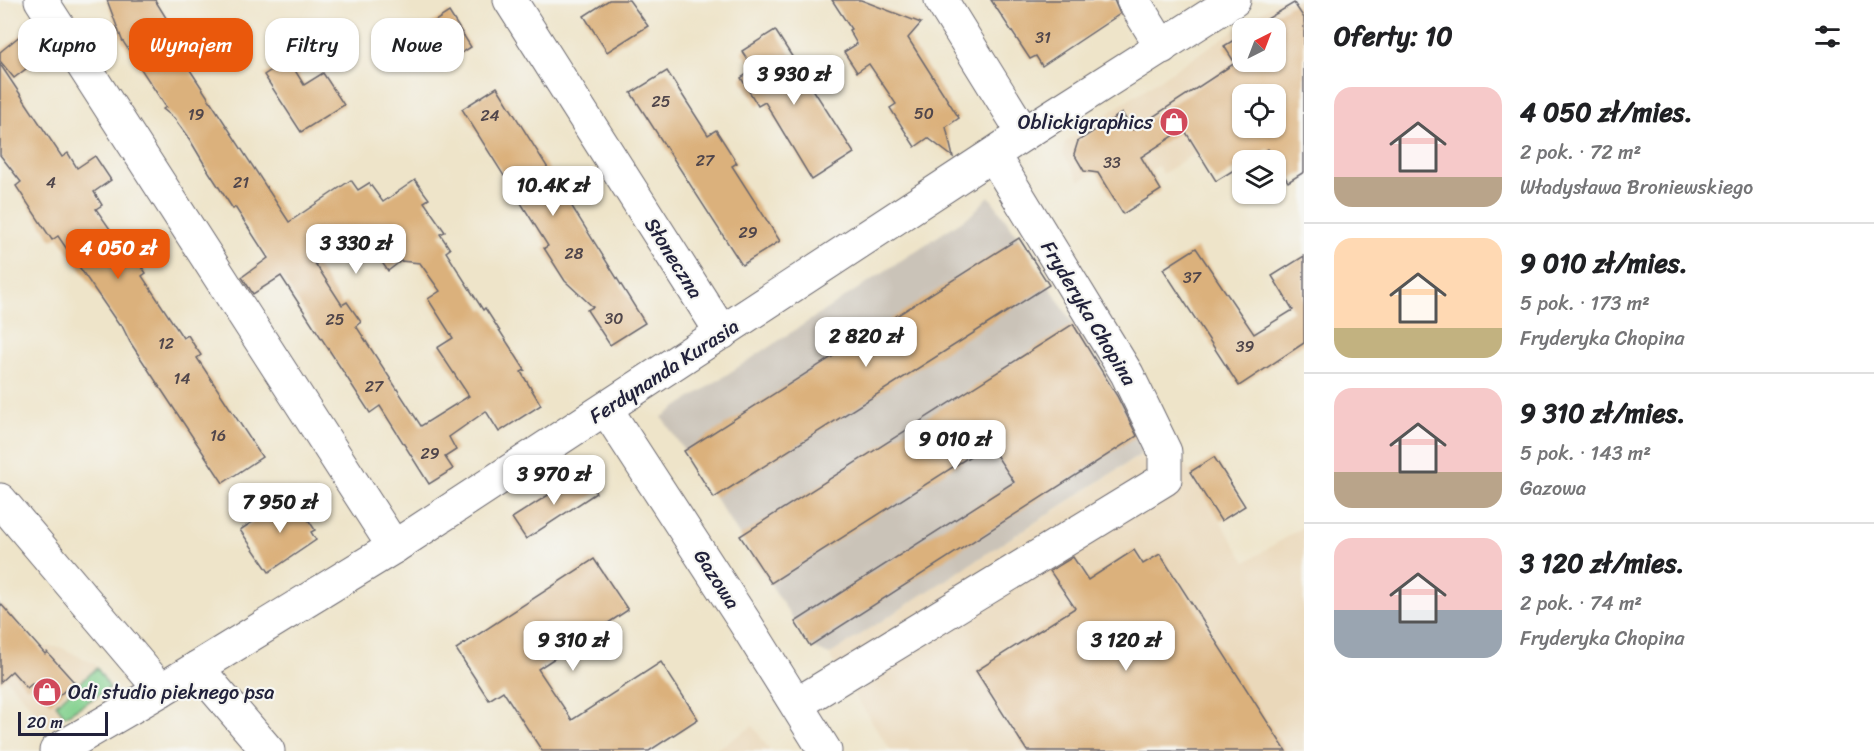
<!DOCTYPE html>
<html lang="pl">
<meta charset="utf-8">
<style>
body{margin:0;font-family:Sriracha,sans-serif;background:#f2f2f2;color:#202124;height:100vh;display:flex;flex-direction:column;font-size:22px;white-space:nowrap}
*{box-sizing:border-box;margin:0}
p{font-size:20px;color:#757577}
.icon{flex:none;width:33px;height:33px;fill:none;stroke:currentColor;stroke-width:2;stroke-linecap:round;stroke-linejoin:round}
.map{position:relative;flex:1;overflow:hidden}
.details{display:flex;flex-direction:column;background:#fff;width:570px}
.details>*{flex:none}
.banner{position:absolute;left:18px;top:18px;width:570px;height:54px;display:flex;gap:12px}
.needle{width:39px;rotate:42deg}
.buttons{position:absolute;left:1232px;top:18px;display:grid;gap:12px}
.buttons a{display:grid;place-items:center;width:54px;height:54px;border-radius:12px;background:#fff;box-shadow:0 2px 4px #0004;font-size:30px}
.scale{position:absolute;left:18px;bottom:15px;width:90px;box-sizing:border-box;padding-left:6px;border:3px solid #22223b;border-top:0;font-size:16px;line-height:21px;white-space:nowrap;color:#22223b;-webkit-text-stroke:4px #f6f6f2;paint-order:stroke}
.price{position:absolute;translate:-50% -51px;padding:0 14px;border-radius:12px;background:#fff;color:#222;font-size:20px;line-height:39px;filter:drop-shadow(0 2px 3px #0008)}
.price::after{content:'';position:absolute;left:50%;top:36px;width:18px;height:14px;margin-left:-9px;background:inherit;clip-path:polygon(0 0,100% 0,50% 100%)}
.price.selected{background:#ea580c;color:#fff}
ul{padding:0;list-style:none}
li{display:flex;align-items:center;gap:18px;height:150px;padding:0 30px}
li+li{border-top:2px solid #e0e0e0}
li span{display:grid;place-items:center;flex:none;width:168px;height:120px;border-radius:18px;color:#555}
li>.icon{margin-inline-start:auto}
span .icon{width:72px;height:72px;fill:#fffc;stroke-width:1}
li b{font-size:26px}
h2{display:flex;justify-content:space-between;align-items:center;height:72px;padding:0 30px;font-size:26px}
.chip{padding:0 21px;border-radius:18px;background:#fff;box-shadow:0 2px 4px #0004;font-size:21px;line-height:54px}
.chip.selected{background:#ea580c;color:#fff}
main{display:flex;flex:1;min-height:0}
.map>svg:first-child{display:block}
</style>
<main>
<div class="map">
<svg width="1304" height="751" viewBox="0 0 1304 751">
<rect width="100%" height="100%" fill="#f6f6f2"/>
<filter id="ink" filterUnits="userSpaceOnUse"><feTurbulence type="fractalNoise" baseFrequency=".0167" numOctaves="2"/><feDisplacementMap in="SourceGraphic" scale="12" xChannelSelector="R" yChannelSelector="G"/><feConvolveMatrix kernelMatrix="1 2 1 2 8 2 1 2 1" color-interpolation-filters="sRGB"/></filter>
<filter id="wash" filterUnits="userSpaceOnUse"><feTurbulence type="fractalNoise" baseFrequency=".008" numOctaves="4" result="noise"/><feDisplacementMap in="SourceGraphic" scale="24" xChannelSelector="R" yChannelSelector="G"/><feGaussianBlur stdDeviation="1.35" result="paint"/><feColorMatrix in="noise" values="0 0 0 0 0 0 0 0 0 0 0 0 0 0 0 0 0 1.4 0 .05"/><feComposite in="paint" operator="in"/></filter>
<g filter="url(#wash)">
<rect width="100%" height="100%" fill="#eee4c9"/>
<!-- built -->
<g fill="#ead8ba" fill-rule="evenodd">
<path d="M1280 0H1304V120L1247 158 1229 130 1163 174 1158 166 1149 171 1134 147 1080 181 1063 154 1065 142ZM1242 28H1275V62H1242ZM1242 94H1275V128H1242Z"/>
<polygon points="1168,438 1246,562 1304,526 1304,751 891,751 829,655"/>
<polygon points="39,647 60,647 95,664 111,690 49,727 5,677"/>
<polygon points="753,726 770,751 714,751"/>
</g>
<!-- industrial -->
<polygon fill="#cac3b8" points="989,196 1019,238 1151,448 829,655 810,646 740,536 662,417 972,214"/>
<!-- green -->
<polygon fill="#84d18f" stroke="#537a65" stroke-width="1.5" points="97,668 110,688 65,716 56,704"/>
<g id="blocks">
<!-- building -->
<g fill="#dbb17c" fill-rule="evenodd">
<path d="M107 0H155L178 37 172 41 179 53 289 222 351 180 358 190 369 183 383 202 415 180 429 199 424 202 445 232 440 234 450 249 446 252 483 310 485 308 525 370 521 372 541 405 499 432 486 411 449 437 456 450 445 457 453 469 429 484 380 406 370 413 281 276 253 294 242 277 268 258 235 207 233 209 209 172 190 140 174 118 163 109 166 107 122 40ZM352 231 355 235 360 231 388 271 401 261 420 263 440 291 428 299 453 338 437 348 469 396 421 426 356 326 361 322 347 302 342 305 311 257Z"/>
<polygon points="609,0 629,0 648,26 607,52 584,16"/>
<polygon points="832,0 861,0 921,23 908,38 959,118 946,127 953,157 928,138 915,147 890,108 896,104 869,64 857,72 844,52 857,44 849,30 851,29"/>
<polygon points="991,0 1114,0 1120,14 1042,66 1036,56 1030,59"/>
<path d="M1294 3 1304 18V172L1288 182 1268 149 1249 160H1242V165L1216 181 1184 129 1141 157 1161 190 1123 214 1098 173 1084 171 1074 154 1078 141 1122 113 1133 130 1235 63 1224 46 1242 35V62H1275V28H1252ZM1242 94H1275V128H1242Z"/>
<polygon points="449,12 471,47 437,69 415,34"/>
<polygon points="775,30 854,153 812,180 765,102 758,106 741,78 754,69 742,51"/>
<polygon points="22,34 40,58 14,78 0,61 0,52"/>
<polygon points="288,59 304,85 323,73 344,105 301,132 264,75"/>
<polygon points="0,64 62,157 68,153 77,168 95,156 111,180 94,192 102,205 96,209 128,255 132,252 146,273 142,276 183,338 188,335 194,345 201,355 197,358 262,457 223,483 130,342 121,324 119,325 58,236 52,240 16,186 21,182 0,155"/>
<polygon points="667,71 708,135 716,130 737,163 732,166 780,241 742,265 631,93"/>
<polygon points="497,87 645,323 610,345 587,310 593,307 565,281 544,248 548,246 462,109"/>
<polygon points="1019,238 1049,285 714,498 684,451"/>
<polygon points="1196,248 1254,334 1293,310 1272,276 1304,256 1304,343 1239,386 1163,269"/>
<polygon points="1073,324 1117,396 1137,436 810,646 795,622 1014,482 989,444 771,583 740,536"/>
<polygon points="1214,457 1245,506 1221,521 1190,472"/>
<polygon points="583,473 596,493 526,539 512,518"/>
<polygon points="289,498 295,507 298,504 315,530 311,532 316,540 269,572 240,530"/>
<polygon points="1134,550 1143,564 1160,554 1286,751 1027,751 976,671 1075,608 1050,571 1073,557 1088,580"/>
<polygon points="594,559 628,610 538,669 572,720 661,662 698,719 649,751 542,751 503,691 489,700 456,649"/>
<polygon points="0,603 45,654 47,652 74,682 51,703 33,683 27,688 12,671 0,682"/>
</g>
</g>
</g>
<g filter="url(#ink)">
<use href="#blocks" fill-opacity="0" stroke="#69666d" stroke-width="1.5"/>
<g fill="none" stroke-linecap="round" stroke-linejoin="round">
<!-- minor casing -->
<g stroke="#69666d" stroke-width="35">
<g id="minor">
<polyline points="41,0 394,547"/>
<polyline points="510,0 722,333"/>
<polyline points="941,0 1024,134"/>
<polyline points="1133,0 1162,47"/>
<polyline points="606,409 744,621 825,751"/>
<polyline points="0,500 161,690"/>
<polyline points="197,668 268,751"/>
<polyline points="797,704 1165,479 1165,452 1127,374 993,155"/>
<polyline points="56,751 161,690 394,547 1024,134 1234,0"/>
</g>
</g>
<!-- minor -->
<use href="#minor" stroke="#fff" stroke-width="33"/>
</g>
</g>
<!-- icons -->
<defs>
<g id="shop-disc" transform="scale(1.5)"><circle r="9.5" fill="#d1495b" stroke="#f6f6f2"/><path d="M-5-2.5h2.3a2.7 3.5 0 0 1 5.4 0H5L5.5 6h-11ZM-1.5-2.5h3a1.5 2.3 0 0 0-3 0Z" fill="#fff"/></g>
</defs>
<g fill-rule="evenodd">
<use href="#shop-disc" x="1174" y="122"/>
<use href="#shop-disc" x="47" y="692"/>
</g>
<g text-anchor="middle" stroke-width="4.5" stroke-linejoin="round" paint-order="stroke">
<!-- number labels -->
<g font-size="16" fill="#50464b">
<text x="1043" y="43">31</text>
<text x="661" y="107">25</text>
<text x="924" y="119">50</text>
<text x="196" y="120">19</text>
<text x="490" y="121">24</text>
<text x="705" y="166">27</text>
<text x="1112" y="168">33</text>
<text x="51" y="188">4</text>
<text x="241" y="188">21</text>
<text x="748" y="238">29</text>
<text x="574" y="259">28</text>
<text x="1192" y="283">37</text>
<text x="614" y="324">30</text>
<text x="335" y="325">25</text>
<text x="166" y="349">12</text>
<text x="1245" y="352">39</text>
<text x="182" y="384">14</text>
<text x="374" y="392">27</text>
<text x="218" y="441">16</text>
<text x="430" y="459">29</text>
</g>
<!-- poi labels -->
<g font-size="20" fill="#22223b" stroke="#f6f6f2" text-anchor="end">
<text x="1153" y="129">Oblickigraphics</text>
<text x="68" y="699" text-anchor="start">Odi studio pieknego psa</text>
</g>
<!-- street labels -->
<g font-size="20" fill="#22223b" stroke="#f6f6f2">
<text transform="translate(674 258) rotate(58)" y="7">Słoneczna</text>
<text transform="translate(1089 313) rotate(59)" y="7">Fryderyka Chopina</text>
<text transform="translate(664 371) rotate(-33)" y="7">Ferdynanda Kurasia</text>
<text transform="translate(717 579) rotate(57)" y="7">Gazowa</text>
</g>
</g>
</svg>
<div class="buttons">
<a><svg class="needle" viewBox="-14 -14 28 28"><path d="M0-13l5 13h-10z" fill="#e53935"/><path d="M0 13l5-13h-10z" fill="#757577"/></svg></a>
<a><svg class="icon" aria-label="locate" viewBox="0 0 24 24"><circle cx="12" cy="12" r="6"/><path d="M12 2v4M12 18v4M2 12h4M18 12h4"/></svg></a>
<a><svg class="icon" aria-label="layers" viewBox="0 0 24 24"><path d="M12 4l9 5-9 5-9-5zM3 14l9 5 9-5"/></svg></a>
</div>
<div class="scale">20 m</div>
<b class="price" style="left:794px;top:106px">3 930 zł</b>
<b class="price" style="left:553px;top:217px">10.4K zł</b>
<b class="price" style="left:356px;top:275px">3 330 zł</b>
<b class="price selected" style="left:118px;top:280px">4 050 zł</b>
<b class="price" style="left:866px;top:368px">2 820 zł</b>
<b class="price" style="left:955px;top:471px">9 010 zł</b>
<b class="price" style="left:554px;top:506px">3 970 zł</b>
<b class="price" style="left:280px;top:534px">7 950 zł</b>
<b class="price" style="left:573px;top:672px">9 310 zł</b>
<b class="price" style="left:1126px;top:672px">3 120 zł</b>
<div class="banner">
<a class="chip">Kupno</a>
<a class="chip selected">Wynajem</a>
<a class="chip">Filtry</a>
<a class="chip">Nowe</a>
</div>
</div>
<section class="details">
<h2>Oferty: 10<svg class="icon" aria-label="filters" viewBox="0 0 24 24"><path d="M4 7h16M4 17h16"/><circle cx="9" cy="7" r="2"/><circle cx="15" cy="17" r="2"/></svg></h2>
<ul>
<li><span style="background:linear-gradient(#f6c9c9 75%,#b9a48a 0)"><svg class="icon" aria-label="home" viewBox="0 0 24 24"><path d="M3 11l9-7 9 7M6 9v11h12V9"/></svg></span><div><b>4 050 zł/mies.</b><p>2 pok. · 72 m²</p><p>Władysława Broniewskiego</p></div></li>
<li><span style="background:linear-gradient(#ffd9b3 75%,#c2b280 0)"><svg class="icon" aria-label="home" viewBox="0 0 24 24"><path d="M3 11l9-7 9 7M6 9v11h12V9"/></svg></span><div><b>9 010 zł/mies.</b><p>5 pok. · 173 m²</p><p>Fryderyka Chopina</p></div></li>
<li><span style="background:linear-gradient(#f6c9c9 70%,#b9a48a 0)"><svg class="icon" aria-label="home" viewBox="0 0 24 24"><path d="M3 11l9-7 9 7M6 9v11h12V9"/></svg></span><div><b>9 310 zł/mies.</b><p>5 pok. · 143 m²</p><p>Gazowa</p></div></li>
<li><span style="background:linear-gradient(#f6c9c9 60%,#9aa5b1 0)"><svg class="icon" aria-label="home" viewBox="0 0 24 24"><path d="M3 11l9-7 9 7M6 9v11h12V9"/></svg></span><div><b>3 120 zł/mies.</b><p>2 pok. · 74 m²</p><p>Fryderyka Chopina</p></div></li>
</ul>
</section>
</main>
